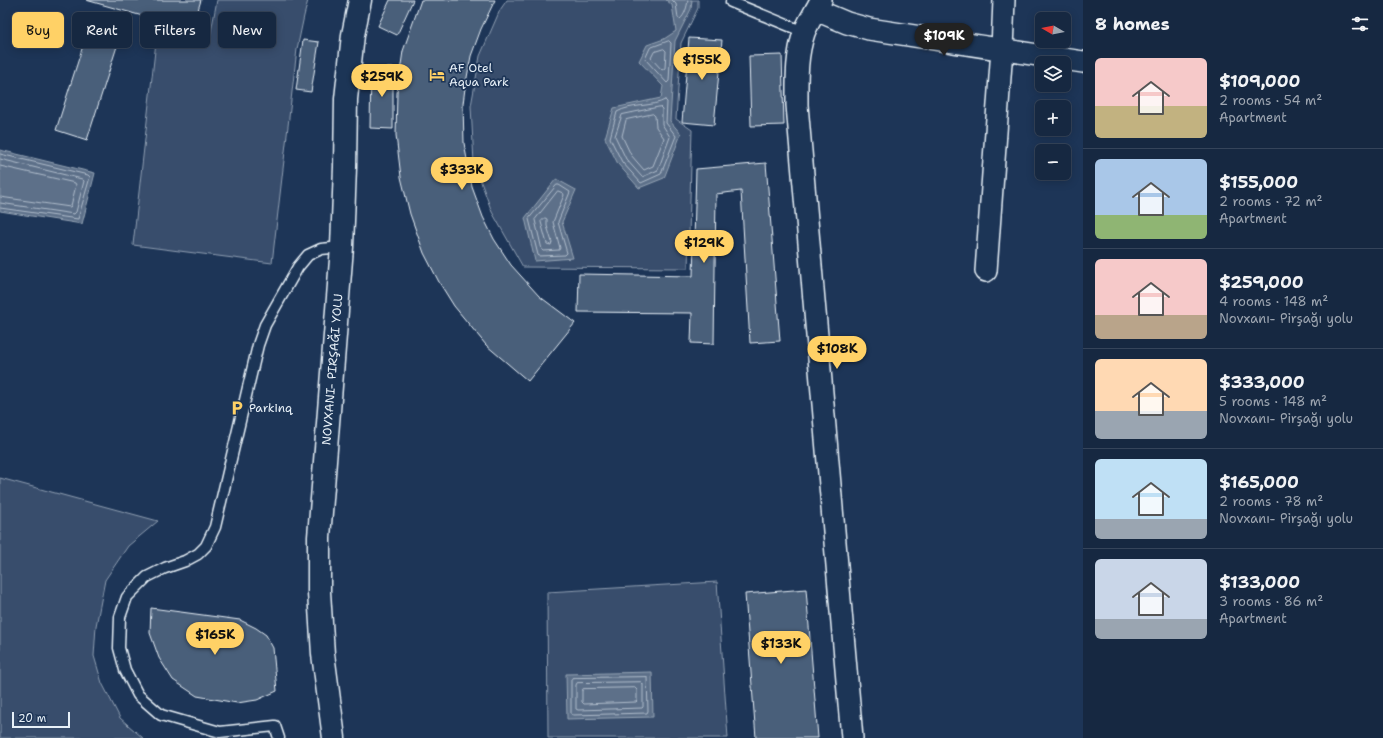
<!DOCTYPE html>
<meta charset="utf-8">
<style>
body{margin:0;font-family:"Shantell Sans",sans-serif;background:#23344c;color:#f1f3f6;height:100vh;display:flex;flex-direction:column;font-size:15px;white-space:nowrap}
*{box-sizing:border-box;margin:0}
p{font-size:13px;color:#9ea6b1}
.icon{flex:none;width:22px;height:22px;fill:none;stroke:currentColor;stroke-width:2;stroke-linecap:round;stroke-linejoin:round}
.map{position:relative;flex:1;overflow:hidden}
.drawer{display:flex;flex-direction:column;background:#162841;width:300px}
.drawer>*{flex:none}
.hud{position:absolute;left:12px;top:12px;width:380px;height:36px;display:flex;gap:8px}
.needle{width:26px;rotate:279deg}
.tools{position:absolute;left:1035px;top:12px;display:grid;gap:8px}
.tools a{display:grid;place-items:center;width:36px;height:36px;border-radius:6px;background:#162841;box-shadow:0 2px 10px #0003,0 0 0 1px #35445a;font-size:20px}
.scale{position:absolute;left:12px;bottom:10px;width:58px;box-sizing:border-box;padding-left:4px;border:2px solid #e8f1f8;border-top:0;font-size:11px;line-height:14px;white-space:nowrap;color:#e8f1f8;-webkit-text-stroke:3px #1d3557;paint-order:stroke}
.price{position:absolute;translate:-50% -34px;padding:0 9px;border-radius:14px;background:#ffd166;color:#111;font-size:13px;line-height:26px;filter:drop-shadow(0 1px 2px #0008)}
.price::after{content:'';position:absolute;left:50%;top:24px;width:12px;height:9px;margin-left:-6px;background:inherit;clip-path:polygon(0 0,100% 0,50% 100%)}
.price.on{background:#222;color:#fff}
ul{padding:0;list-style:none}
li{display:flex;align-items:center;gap:12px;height:100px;padding:0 12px}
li+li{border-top:1px solid #35445a}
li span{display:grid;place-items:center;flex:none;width:112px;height:80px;border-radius:6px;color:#555}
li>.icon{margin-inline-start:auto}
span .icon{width:48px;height:48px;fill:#fffc;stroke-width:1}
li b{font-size:17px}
h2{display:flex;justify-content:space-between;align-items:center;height:48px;padding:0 12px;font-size:17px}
.pill{padding:0 14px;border-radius:6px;background:#162841;box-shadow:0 2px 10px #0003,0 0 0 1px #35445a;font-size:14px;line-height:36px}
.pill.on{background:#ffd166;color:#111}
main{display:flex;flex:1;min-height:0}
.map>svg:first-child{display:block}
</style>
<main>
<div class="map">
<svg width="1083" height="738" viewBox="0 0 1083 738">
<rect width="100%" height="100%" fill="#1d3557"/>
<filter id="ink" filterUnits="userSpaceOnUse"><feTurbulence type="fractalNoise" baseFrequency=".025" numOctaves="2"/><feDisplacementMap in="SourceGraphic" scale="8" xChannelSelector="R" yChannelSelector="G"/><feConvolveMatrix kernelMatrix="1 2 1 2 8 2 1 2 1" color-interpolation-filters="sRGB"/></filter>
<g filter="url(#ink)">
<!-- green -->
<g fill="#374d6c" stroke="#909fb2">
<polygon points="217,0 308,0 304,16 297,49 272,263 133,245 157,33 210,37"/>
<polygon points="507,0 698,0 698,8 681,43 676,119 692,130 688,268 523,267 492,212 474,163 471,106 480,56 500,10"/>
<polygon points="0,478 158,521 128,546 105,580 96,626 94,656 102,683 120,718 143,738 0,738"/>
<polygon points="717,582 728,738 548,738 547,592"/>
</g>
<!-- water -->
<g fill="#5d7089" stroke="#95a4b5">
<polygon points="666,0 692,0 691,9 675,41 670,121 681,134 664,178 639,188 618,164 605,138 614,108 661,98 663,86 639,61 647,45 664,39 676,31 672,5"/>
<polygon points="0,150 95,173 82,224 0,211"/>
<polygon points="556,179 576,190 562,222 573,258 535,261 525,218"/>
<polygon points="652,672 653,717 567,719 566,674"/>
</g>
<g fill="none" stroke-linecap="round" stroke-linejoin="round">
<!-- shore -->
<g stroke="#b0bdcc" stroke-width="1">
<path d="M672 0 676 4 678 18 680 19C685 15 687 7 688 0"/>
<polygon points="669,41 671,43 669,81 667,83 645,59 650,48"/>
<polygon points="664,49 666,51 665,68 662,70 651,58 654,52"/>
<path d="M665 100 667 102 666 123 676 136 661 174 641 183 622 162 610 138 617 112C630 104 653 107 665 100Z"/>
<polygon points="660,107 662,109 662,124 670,137 658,170 642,177 626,159 615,136 622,115"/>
<polygon points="653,114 655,116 656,127 664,138 653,166 644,170 631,155 622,136 626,120"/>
<polyline points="0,154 88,175 90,177 78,219 0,208"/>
<polyline points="0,159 82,179 84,181 76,212 74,214 0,203"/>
<polyline points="0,166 75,183 76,185 71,206 70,207 0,197"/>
<polygon points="557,185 559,185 570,192 558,222 567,253 565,255 539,256 538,255 529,219"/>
<polygon points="558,191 563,193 564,195 553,222 560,248 559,250 543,251 542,250 535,220"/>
<polygon points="545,218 547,219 547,226 552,242 551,245 547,244 541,222"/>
<polygon points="647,677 648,711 647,713 573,715 571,714 571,680 572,678"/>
<polygon points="641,682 643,684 643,707 642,708 578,710 576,709 576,685 577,683"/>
<polygon points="635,688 637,690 637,701 636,702 584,704 582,702 582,691 583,689"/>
</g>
</g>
<!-- building -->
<g fill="#495e7a" stroke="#e8f1f8">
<polygon points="86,0 201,0 192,30"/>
<polygon points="390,0 413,0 397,35 378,26"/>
<polygon points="421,0 495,0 481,29 471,56 465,88 463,104 464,143 472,187 483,217 494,239 511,265 539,296 575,323 528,381 486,345 454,306 439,282 424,253 410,214 401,177 396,135 397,93 403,51"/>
<polygon points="88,30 119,40 87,140 56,130"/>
<polygon points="689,38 722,40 714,125 682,122"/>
<polygon points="303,40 319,42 311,92 296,90"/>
<polygon points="782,55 784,125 751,126 749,56"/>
<polygon points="371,68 393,68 393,129 370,128"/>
<polygon points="766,163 780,341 750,343 741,191 716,194 714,344 691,343 692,313 578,312 579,274 693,276 696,169"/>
<polygon points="806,589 818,738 756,738 745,594"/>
<polygon points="151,608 240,620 256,628 266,635 273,648 277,691 257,700 237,703 197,696 173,680 159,658 150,633"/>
</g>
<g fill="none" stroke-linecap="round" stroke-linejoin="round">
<!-- service casing -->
<g stroke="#e8f1f8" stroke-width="13">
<g id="service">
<polyline points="731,2 804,32"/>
<polyline points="279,738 275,726 220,732 161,715 138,695 125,670 119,648 120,617 127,597 147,577 165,568 185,561 198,554 206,546 215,527 258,345 265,325 298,267 308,255 321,249 342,247"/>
</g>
</g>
<!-- minor casing -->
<g stroke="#e8f1f8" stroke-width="24">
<g id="minor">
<path d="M821 0C816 11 808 22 804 33 796 57 797 80 797 105L852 738"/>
<polyline points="816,10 847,23 869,29 1083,62"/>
<polyline points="986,271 1002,49 1004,0"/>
</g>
</g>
<!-- primary casing -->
<g stroke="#e8f1f8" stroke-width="25">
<g id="primary">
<path id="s1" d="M334 738 323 654 319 592V537L342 247 345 167 346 99 353 35 360 0"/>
</g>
</g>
<!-- service -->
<use href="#service" stroke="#1d3557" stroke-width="10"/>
<!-- minor -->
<use href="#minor" stroke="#1d3557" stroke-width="21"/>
<!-- primary -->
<use href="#primary" stroke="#1d3557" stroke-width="22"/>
</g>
</g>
<!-- icons -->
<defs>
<g id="hotel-bare" transform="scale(1.2)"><path d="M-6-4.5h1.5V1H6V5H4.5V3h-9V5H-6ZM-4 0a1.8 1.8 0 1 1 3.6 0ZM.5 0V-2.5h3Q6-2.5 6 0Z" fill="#ffd166" stroke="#1d3557" stroke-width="2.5" paint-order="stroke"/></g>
<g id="parking-bare" transform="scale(1.2)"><path d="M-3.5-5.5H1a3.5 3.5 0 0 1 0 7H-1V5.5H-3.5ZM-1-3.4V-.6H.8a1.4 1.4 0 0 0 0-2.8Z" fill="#ffd166" stroke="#1d3557" stroke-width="2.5" paint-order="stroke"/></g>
</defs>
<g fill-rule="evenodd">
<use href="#hotel-bare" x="437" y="75"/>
<use href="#parking-bare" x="237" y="408"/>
</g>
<g text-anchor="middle" stroke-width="3.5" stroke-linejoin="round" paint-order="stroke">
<!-- poi labels -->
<g font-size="12" fill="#e8f1f8" stroke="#1d3557" text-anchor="start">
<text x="449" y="72">AF Otel<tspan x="449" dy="14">Aqua Park</tspan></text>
<text x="249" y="412">Parkinq</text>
</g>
<!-- street labels -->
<g font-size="12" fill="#e8f1f8" stroke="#1d3557">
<text dy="4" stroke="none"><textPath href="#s1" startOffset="370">NOVXANI- PIRŞAĞI YOLU</textPath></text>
</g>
</g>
</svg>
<div class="tools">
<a><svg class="needle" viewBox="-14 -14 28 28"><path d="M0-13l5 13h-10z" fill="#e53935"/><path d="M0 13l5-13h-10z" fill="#9ea6b1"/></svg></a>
<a><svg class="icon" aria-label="layers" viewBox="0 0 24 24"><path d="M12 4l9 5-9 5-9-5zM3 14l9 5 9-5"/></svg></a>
<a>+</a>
<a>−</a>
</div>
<div class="scale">20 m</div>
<b class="price on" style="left:944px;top:57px">$109K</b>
<b class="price" style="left:702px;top:81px">$155K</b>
<b class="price" style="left:382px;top:98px">$259K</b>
<b class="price" style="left:462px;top:191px">$333K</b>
<b class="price" style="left:704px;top:264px">$129K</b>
<b class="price" style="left:837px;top:370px">$108K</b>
<b class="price" style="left:215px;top:656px">$165K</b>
<b class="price" style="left:781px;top:665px">$133K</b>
<div class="hud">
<a class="pill on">Buy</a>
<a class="pill">Rent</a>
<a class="pill">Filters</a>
<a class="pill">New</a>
</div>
</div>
<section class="drawer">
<h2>8 homes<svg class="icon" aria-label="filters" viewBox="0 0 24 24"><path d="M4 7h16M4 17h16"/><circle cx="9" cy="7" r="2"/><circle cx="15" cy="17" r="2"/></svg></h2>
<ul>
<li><span style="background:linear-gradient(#f6c9c9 60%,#c2b280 0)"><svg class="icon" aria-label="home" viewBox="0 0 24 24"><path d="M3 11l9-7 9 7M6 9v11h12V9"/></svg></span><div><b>$109,000</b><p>2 rooms · 54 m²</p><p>Apartment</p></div></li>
<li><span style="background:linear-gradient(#a9c7e8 70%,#8fb573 0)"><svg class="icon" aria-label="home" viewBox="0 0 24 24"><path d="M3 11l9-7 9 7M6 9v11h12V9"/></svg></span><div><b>$155,000</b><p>2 rooms · 72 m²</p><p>Apartment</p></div></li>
<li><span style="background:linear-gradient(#f6c9c9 70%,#b9a48a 0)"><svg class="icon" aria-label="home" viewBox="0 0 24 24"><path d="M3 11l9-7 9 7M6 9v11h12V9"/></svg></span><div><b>$259,000</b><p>4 rooms · 148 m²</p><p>Novxanı- Pirşağı yolu</p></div></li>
<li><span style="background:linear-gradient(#ffd9b3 65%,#9aa5b1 0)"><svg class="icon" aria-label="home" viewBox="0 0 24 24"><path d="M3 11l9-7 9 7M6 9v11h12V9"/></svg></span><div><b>$333,000</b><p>5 rooms · 148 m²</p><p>Novxanı- Pirşağı yolu</p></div></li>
<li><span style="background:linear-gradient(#bfe0f5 75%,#9aa5b1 0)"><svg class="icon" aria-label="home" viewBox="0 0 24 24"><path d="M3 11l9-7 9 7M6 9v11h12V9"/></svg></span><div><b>$165,000</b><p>2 rooms · 78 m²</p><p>Novxanı- Pirşağı yolu</p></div></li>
<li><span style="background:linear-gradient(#c9d6e8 75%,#9aa5b1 0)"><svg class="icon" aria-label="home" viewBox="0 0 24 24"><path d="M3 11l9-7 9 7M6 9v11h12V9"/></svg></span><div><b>$133,000</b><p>3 rooms · 86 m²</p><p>Apartment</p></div></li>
</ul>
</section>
</main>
